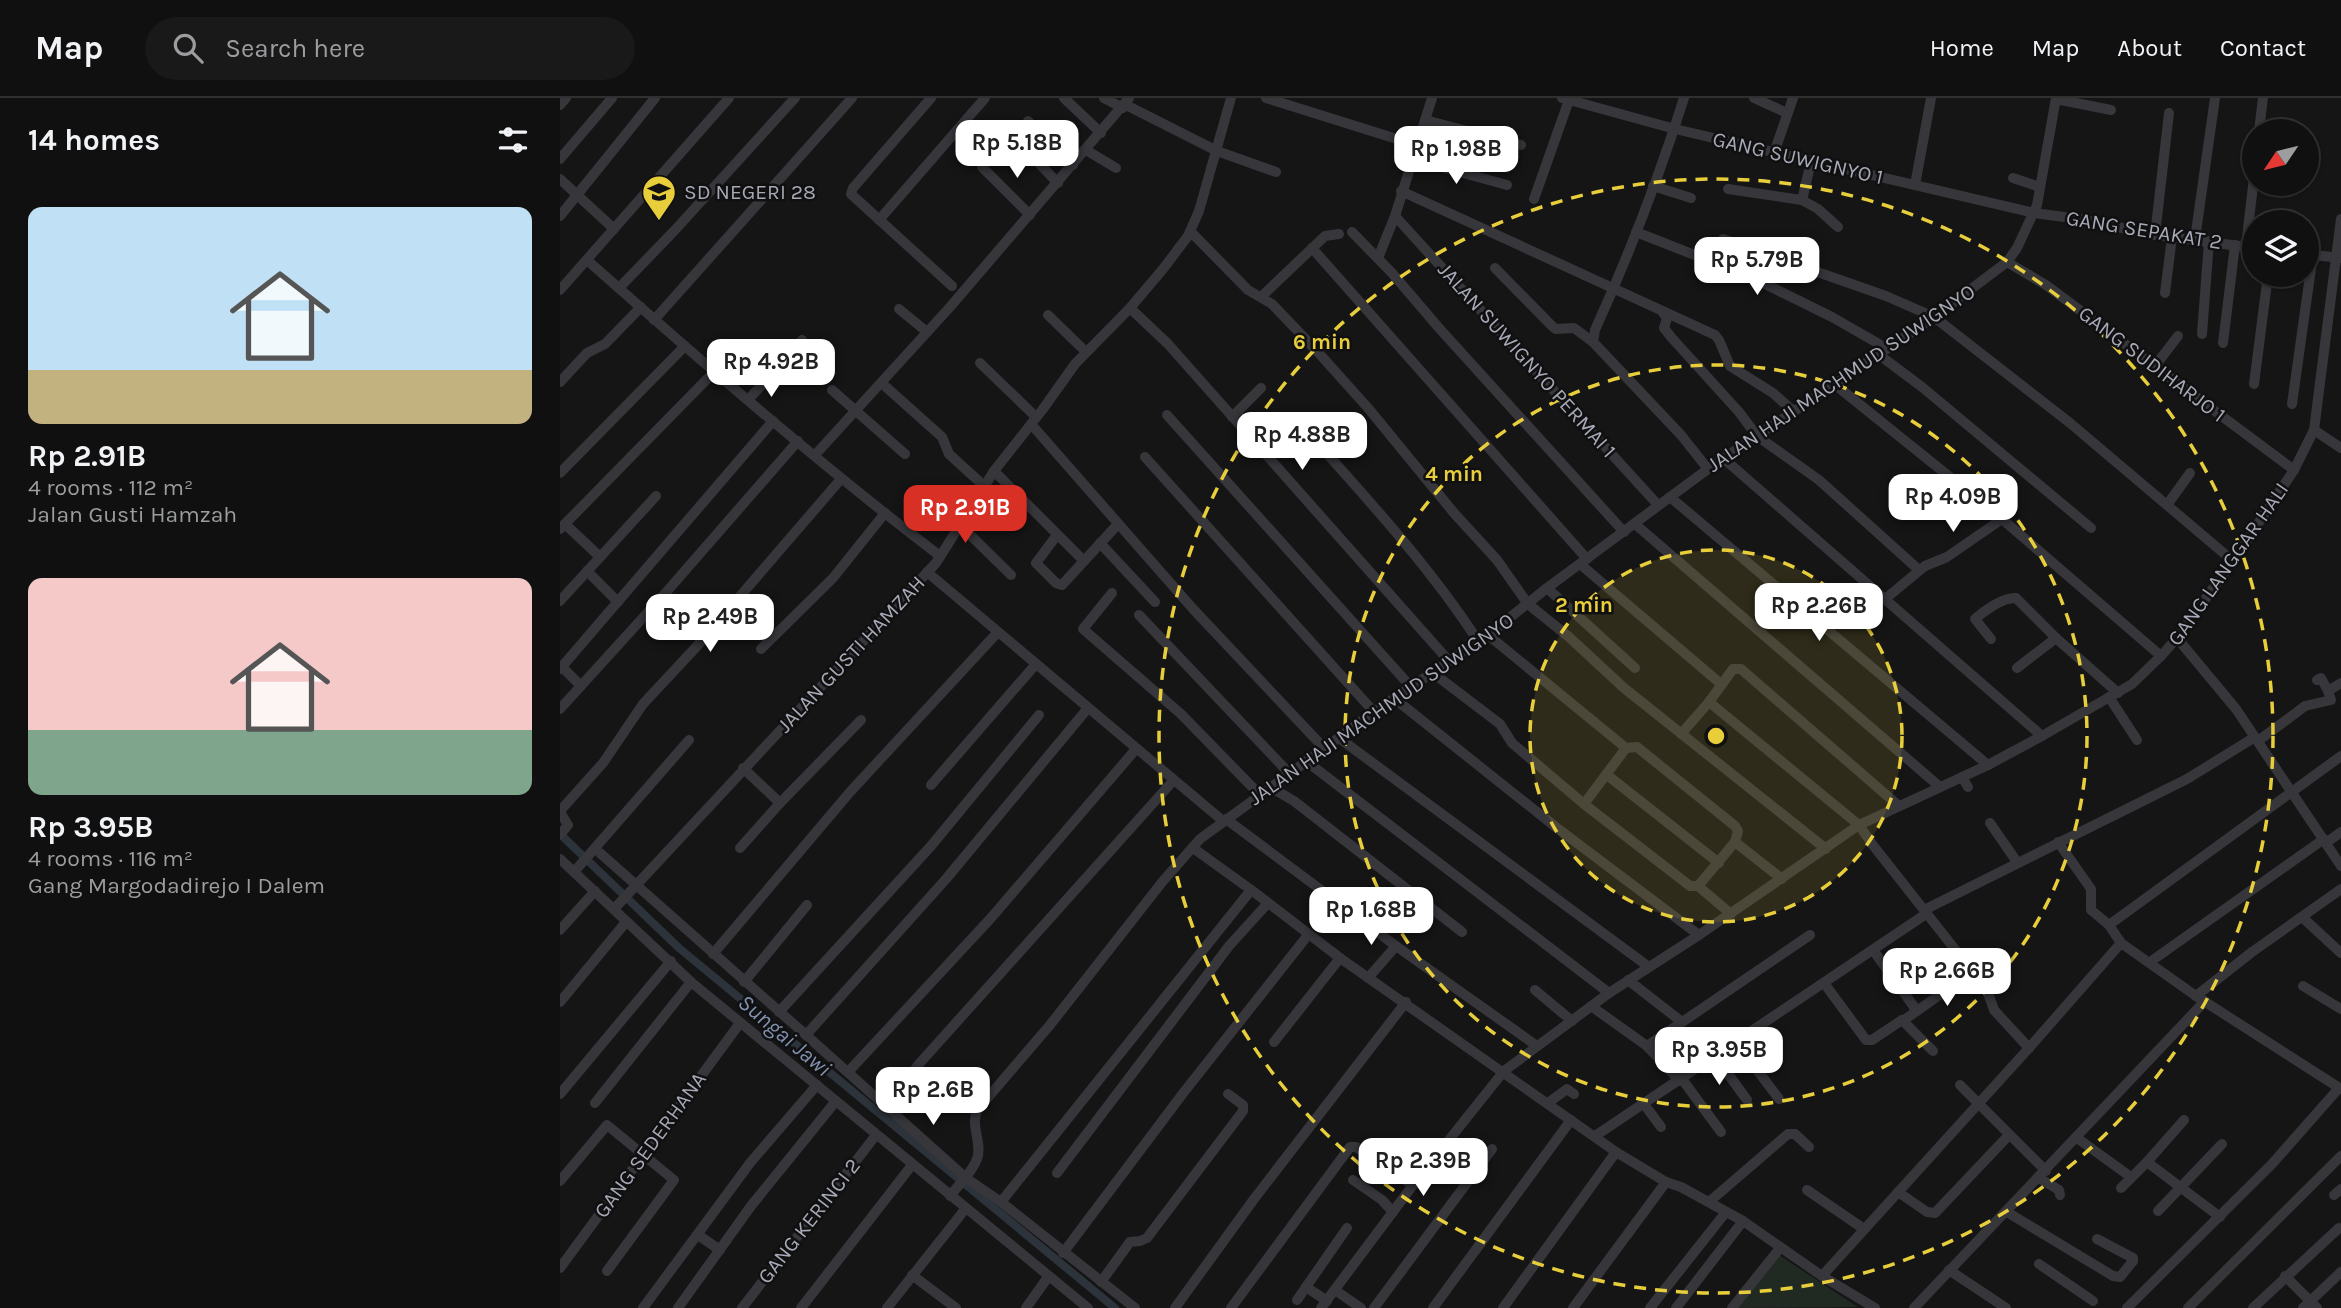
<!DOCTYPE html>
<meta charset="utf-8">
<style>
body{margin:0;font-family:Karla,sans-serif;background:#191919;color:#f1f3f6;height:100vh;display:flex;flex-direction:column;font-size:26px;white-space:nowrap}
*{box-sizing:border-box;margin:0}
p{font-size:23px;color:#9c9d9f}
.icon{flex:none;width:38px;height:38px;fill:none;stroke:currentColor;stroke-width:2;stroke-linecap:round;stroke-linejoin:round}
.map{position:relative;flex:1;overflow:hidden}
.panel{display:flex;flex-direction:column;background:#101010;width:560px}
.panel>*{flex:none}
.needle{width:46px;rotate:235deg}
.buttons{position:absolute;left:1682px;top:21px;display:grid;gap:14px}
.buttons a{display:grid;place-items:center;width:77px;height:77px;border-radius:50%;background:#101010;box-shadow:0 2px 5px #0004,0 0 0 2px #303030;font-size:35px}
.price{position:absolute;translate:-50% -60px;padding:0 16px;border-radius:14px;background:#fff;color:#222;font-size:23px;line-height:46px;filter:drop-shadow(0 2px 4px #0008)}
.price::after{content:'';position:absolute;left:50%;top:42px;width:21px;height:16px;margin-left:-10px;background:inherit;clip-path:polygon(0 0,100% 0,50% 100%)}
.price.current{background:#d93025;color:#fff}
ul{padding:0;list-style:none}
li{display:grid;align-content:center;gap:14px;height:371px;padding:0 28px}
li span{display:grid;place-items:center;height:217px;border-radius:14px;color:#555}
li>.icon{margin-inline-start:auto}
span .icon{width:126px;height:126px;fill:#fffc;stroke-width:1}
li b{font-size:30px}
h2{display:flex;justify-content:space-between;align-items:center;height:84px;padding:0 28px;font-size:30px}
header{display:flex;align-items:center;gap:42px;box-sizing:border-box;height:98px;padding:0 35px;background:#101010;border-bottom:2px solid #303030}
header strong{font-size:33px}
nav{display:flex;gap:38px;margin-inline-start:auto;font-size:24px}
.search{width:490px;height:63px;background:#191919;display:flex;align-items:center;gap:18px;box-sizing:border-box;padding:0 24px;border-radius:38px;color:#9c9d9f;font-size:26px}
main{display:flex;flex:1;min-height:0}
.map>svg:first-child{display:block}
</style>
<header>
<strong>Map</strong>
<div class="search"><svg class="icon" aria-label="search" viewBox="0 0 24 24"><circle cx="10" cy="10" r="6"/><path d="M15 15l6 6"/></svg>Search here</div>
<nav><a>Home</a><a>Map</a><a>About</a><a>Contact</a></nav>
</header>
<main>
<section class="panel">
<h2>14 homes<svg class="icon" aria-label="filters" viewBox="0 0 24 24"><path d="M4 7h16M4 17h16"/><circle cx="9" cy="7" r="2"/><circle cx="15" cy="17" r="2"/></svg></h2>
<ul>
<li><span style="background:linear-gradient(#bfe0f5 75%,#c2b280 0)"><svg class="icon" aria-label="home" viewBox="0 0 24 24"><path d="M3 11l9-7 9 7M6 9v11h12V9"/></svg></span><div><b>Rp 2.91B</b><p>4 rooms · 112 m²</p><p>Jalan Gusti Hamzah</p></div></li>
<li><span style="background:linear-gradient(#f6c9c9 70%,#7fa58c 0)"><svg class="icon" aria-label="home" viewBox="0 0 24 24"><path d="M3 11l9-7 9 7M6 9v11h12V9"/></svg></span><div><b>Rp 3.95B</b><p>4 rooms · 116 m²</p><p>Gang Margodadirejo I Dalem</p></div></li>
</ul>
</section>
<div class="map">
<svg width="1781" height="1210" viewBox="0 0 1781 1210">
<rect width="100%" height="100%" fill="#151516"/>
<!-- green -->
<polygon fill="#212923" points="1216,1155 1298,1209 1174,1210"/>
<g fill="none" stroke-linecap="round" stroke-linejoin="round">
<!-- canal -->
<polyline stroke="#2d333b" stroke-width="8" points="0,736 119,850 555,1210"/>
<!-- minor -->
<g stroke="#36363b" stroke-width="10">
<polyline points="371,0 293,90 291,96 392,188"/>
<polyline points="504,0 541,35"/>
<polyline points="544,0 563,10"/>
<polyline points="706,0 856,47"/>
<polyline points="1002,0 1115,31 1474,115 1520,121 1595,137 1694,150"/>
<path d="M1124 0C1099 79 1069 157 1035 232L1033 244 1121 337 1148 371"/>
<polyline points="1194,0 1227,15"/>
<polyline points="1496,1 1551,12"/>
<polyline points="0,7 6,0"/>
<polyline points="566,7 657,53 716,74"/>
<polyline points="865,22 961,47"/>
<polyline points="468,23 513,67"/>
<polyline points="1699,33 1703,0"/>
<polyline points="526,52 556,70"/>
<polyline points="468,54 498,85"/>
<polyline points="1214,55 1233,0"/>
<polyline points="0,61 52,0"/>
<polyline points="852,61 947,87"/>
<polyline points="1251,64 1242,102 1258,111 1278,129"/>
<polyline points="422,69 470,117"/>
<polyline points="1453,80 1480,89"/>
<polyline points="0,81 54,131"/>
<polyline points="1355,87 1371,0"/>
<polyline points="1093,88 1131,100"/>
<polyline points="1168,91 1242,102"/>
<polyline points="841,93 1155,237 1159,242 1170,268 1213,295 1232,312"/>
<polyline points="974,101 1009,2"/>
<polyline points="0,118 95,0"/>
<polyline points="835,118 1098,407"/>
<polyline points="319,122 425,0"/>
<polyline points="630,133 688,192 712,206 756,252 808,310 894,415 937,462 968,506 1009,539 1064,590 1266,751"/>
<polyline points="792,134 832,175 879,230 1064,434"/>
<polyline points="1076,134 1193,180 1272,219 1326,250"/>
<polyline points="1595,137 1609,15"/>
<polyline points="1163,141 1326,198 1374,219 1510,325 1673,463"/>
<polyline points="1635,141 1655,0"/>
<polyline points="1686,148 1694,79"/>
<polyline points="752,150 1027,461"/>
<polyline points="1746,156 1780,160"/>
<polyline points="818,160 835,118 872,0"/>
<path d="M27 162C142 264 258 365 380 458"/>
<polyline points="1447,164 1486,187 1734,372"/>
<polyline points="935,170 993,229 996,231 1014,230 1033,244"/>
<polyline points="59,190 115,132 235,0"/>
<polyline points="0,192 169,0"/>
<polyline points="1605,195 1612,139"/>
<polyline points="702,198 765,138 779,136"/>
<polyline points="570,210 608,246 889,563"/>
<polyline points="339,211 367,234"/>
<polyline points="1103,215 1107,220 1104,230 1111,239 1179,314 1197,338 1259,382 1359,472"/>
<polyline points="488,217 526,254"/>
<polyline points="94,222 292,0"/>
<polyline points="1642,236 1649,143"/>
<polyline points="1663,245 1675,147"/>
<polyline points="1318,256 1362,289 1531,430"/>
<polyline points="420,265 476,319"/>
<polyline points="1595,268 1618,238"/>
<polyline points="0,284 27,255 45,246 81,209"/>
<polyline points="1273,285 1442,421 1601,558 1617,540 1673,463 1734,372 1754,332 1781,121"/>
<polyline points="1694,286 1708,177"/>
<polyline points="326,289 382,339 389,356 424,388"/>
<polyline points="272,292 345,356"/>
<polyline points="188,302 242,242"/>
<polyline points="1732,306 1753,156"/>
<polyline points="607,317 851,589"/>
<polyline points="672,319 701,290"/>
<path d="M736 321C799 392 866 463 918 543"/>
<polyline points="471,326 634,512 764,650"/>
<polyline points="1754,332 1781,350"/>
<polyline points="255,357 390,209 569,0"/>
<polyline points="585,359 814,614"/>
<polyline points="1163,360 1482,638"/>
<polyline points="434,373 524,463"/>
<polyline points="0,375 125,248"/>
<polyline points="1110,399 1428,667"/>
<polyline points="1607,407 1630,375"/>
<polyline points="5,426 39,458"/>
<polyline points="1075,426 1380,689"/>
<polyline points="400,427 451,477"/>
<polyline points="0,431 154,274"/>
<polyline points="497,437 476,465 496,485 502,487 558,426"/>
<polyline points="540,445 595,504"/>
<polyline points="1020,466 1161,586"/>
<polyline points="27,473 58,504"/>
<polyline points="367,474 663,723"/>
<polyline points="987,490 1075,570"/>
<polyline points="552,495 523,531 621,616 700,697"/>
<polyline points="1325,501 1365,468 1387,459 1442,421"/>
<polyline points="0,503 96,398"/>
<polyline points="579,517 730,676"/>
<polyline points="928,537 1066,650 1077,649 1175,728 1178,733 1175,744 1222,781"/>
<polyline points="1617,540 1676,611 1781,768"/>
<path d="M1431 541 1415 521C1424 513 1443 499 1456 500L1496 540 1558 595"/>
<polyline points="201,551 273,480 325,415"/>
<polyline points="2,569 21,588"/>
<polyline points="1457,570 1496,540"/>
<polyline points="0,571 213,323"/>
<polyline points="873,575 940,626 952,645 1024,706 1130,788 1138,788 1175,744"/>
<polyline points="1757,582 1761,580 1768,593 1781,585"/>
<polyline points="1549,599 1577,642"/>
<polyline points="835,601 997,730 1139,837"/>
<polyline points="1149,604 1299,727 1312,746 1427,892 1434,912 1469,950 1561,845"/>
<polyline points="528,610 386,781 246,937 406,1080 441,1104 575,1210"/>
<polyline points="0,611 109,491 238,343"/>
<polyline points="1121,636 1149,604 1173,571 1181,571 1339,708"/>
<polyline points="779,640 1089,869"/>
<polyline points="1698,643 1745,608 1771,602 1768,593"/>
<polyline points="746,663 1049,895"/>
<polyline points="183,670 220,705"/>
<polyline points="1047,677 1159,765"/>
<polyline points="1402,679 1408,689"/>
<polyline points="371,687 476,566"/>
<polyline points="712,690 734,703 902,834"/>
<polyline points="1024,706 1066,650"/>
<polyline points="0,713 43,665 83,606 138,547 281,381"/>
<polyline points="0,714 8,727 0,737"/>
<polyline points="666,721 836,848 977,948"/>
<polyline points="1430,725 1457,764"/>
<polyline points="1498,744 1531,791 1531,812 1549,827 1561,845 1636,898 1781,991"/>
<polyline points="1766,745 1781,734"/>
<polyline points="180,750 220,705 301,622"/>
<polyline points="633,750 694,794 780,860 1056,1054 1106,1084 1121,1089 1183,1123 1262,1178 1315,1210"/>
<polyline points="40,755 246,937"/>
<polyline points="0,761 131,884 528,1210"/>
<polyline points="14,774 129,642"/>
<polyline points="1138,788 1171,816"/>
<polyline points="54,811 376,465 434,373 483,311 515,266 570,210 603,171 628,138 639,113 671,0"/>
<polyline points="1364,812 1627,681 1695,639"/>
<polyline points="1742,819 1781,855"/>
<polyline points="1549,827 1781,658"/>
<polyline points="0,832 35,793"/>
<polyline points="1313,852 1357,913"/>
<polyline points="153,856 290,694 438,534"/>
<polyline points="1590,864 1764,741"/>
<polyline points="808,880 836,848"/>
<polyline points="1068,882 1122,924"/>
<polyline points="184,884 247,807"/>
<polyline points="1264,885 1306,942 1312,942 1342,922 1373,953"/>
<polyline points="1743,888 1781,911"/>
<polyline points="975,892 1012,923"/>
<polyline points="1636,898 1692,854 1781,791"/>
<polyline points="0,904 66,824"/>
<polyline points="1031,908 1087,948 1120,983"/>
<polyline points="219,914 371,748 479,617"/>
<polyline points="1344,922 1412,874"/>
<polyline points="714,944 780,860"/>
<polyline points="1176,944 1219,1001"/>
<polyline points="1087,948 1250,837"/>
<polyline points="1155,958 1187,1002"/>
<polyline points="289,973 431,820 576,651"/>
<polyline points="1122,981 1161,1034"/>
<polyline points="1400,987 1486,1073"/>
<polyline points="0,996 111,863"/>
<polyline points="35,1005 131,884"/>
<polyline points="988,1005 1007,991 1014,996"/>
<polyline points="1084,1006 1101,1029"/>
<polyline points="328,1009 359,966 613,683"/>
<polyline points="1624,1022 1587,1064 1660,1119"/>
<polyline points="1035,1038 1366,816"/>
<polyline points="1517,1040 1568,1077"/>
<polyline points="497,1075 669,848 708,805"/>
<polyline points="1479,1080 1499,1092 1500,1097"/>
<polyline points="793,1082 822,1102 833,1114"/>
<polyline points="0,1083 47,1027 114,1082 47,1173"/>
<polyline points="1561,1090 1587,1064"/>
<polyline points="1247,1092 1304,1131"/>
<polyline points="1338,1094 1367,1114 1375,1115 1449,1037"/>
<polyline points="1774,1097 1781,1091"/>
<path d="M390 1098C399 1086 412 1075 417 1061 423 1045 409 1026 418 1011L490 927 603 783 640 741 814 614 928 537 987 490 1148 371 1374 219 1447 164 1457 150 1477 107 1496 0"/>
<polyline points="441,1104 691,792"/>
<polyline points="1149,1104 1228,1036 1235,1036 1249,1049"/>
<polyline points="1598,1113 1662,1046"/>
<polyline points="1447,1114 1553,1178 1560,1179 1573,1163 1573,1160 1537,1141"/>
<polyline points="138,1137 160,1152"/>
<polyline points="503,1155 624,994 748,837"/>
<polyline points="1479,1166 1533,1203"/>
<polyline points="0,1170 180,925"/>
<polyline points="1389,1172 1446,1210"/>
<polyline points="352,1177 396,1210"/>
<polyline points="1262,1178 1469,950"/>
<polyline points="1725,1178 1757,1210"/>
<polyline points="541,1184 570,1144 580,1143 587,1140 683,1013 683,1007 668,996"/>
<polyline points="775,1192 801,1210"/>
<polyline points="737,1202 746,1189"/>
<polyline points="767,1203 746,1189 787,1130"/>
<polyline points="83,1210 190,1065 257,987"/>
<polyline points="118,1210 191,1108 276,1003"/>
<polyline points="182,1210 316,1037"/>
<polyline points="241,1210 352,1067"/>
<polyline points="327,1210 406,1110"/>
<polyline points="466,1210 488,1179"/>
<polyline points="615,1210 694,1101 846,904"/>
<polyline points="671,1210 790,1049 796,1049 853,1087"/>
<polyline points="761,1210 853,1087 944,973 1049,895 1139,837 1299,727 1428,667 1482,638 1572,586 1601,558"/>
<polyline points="814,1210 932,1051"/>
<polyline points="873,1210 1011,1022"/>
<polyline points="943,1210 1056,1054"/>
<polyline points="1013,1210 1106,1084"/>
<polyline points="1090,1210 1166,1114"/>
<polyline points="1116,1210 1183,1123"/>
<polyline points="1172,1210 1220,1150"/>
<polyline points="1354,1210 1645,903"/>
<polyline points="1567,1210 1712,1066 1779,990"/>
<polyline points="1628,1210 1781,1058"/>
<polyline points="1693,1210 1779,1130"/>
<polyline points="1743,1210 1781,1174"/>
</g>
</g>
<!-- distance rings -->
<circle cx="1156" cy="638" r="186" fill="#e8ce3b" fill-opacity=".12"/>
<g fill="none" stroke="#e8ce3b" stroke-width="3.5" stroke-dasharray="12 9">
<circle cx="1156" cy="638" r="186"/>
<circle cx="1156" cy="638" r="371"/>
<circle cx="1156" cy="638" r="557"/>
</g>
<!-- icons -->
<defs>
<g id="school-pin" transform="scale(1.75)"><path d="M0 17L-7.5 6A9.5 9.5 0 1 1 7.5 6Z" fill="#e8ce3b" stroke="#101011"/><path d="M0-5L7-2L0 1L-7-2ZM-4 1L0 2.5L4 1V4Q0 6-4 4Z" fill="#111"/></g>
</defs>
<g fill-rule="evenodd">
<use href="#school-pin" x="99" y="94"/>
</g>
<g text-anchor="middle" stroke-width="5" stroke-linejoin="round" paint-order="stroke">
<!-- street labels -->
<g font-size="21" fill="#a7a9b6" stroke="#101011">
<text transform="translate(1238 60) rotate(13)" y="7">GANG SUWIGNYO 1</text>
<text transform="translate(1584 132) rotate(9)" y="7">GANG SEPAKAT 2</text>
<text transform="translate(967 262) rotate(48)" y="7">JALAN SUWIGNYO PERMAI 1</text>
<text transform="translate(1592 266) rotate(37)" y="7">GANG SUDIHARJO 1</text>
<text transform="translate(1281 280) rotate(-34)" y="7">JALAN HAJI MACHMUD SUWIGNYO</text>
<text transform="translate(1668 466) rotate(-55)" y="7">GANG LANGGAR HALI</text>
<text transform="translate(291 556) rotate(-47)" y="7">JALAN GUSTI HAMZAH</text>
<text transform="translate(821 611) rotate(-35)" y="7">JALAN HAJI MACHMUD SUWIGNYO</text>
<text transform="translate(90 1047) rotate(-54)" y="7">GANG SEDERHANA</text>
<text transform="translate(249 1123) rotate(-52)" y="7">GANG KERINCI 2</text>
</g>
<!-- poi labels -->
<g font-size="21" fill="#a7a9b6" stroke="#101011" text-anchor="start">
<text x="124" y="101">SD NEGERI 28</text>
</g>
<!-- water labels -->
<g font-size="23" font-style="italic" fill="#8090af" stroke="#101011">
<text transform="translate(225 937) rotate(40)" y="8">Sungai Jawi</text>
</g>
</g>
<circle cx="1156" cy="638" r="10" fill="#e8ce3b" stroke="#101011" stroke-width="3.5"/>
<g font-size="21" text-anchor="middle" font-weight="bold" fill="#e8ce3b" stroke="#101011" stroke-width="5" stroke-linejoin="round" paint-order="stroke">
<text x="762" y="251">6 min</text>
<text x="894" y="383">4 min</text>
<text x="1024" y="514">2 min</text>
</g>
</svg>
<div class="buttons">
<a><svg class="needle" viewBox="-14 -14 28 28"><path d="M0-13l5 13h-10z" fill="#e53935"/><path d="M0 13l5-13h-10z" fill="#9c9d9f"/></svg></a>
<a><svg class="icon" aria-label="layers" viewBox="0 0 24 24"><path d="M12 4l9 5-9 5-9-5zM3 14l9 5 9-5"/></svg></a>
</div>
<b class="price" style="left:457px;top:82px">Rp 5.18B</b>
<b class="price" style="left:896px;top:88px">Rp 1.98B</b>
<b class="price" style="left:1197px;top:199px">Rp 5.79B</b>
<b class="price" style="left:211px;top:301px">Rp 4.92B</b>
<b class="price" style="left:742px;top:374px">Rp 4.88B</b>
<b class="price" style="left:1393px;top:436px">Rp 4.09B</b>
<b class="price current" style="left:405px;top:447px">Rp 2.91B</b>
<b class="price" style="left:1259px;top:545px">Rp 2.26B</b>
<b class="price" style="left:150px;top:556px">Rp 2.49B</b>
<b class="price" style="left:811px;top:849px">Rp 1.68B</b>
<b class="price" style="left:1387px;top:910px">Rp 2.66B</b>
<b class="price" style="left:1159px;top:989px">Rp 3.95B</b>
<b class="price" style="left:373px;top:1029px">Rp 2.6B</b>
<b class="price" style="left:863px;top:1100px">Rp 2.39B</b>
</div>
</main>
